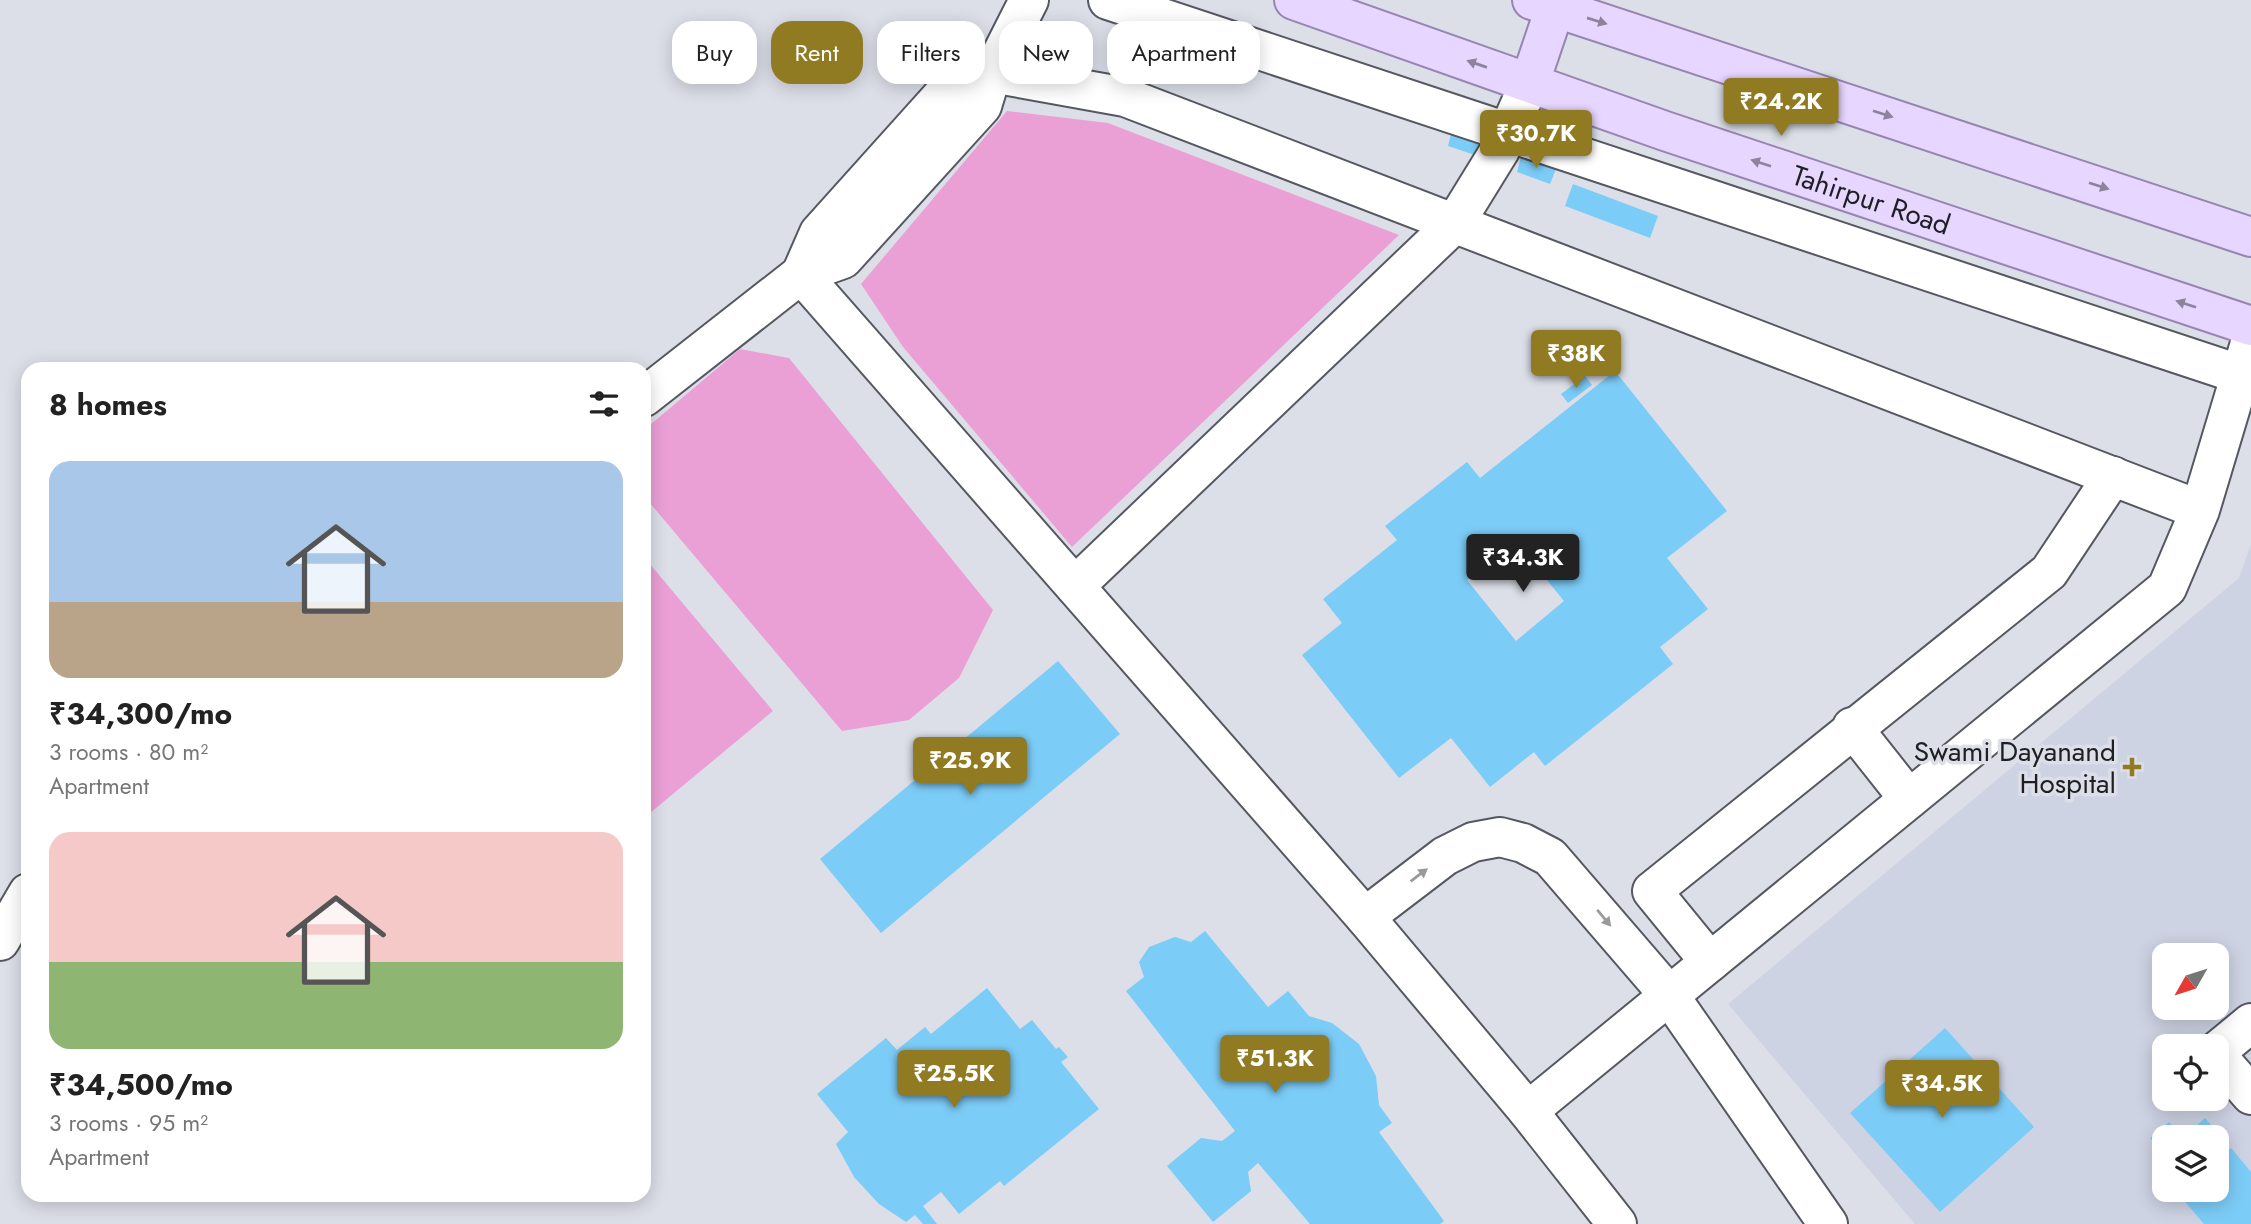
<!DOCTYPE html>
<meta charset="utf-8">
<style>
body{margin:0;font-family:Jost,sans-serif;background:#f6f6f6;color:#222;height:100vh;display:flex;flex-direction:column;font-size:26px;white-space:nowrap}
*{box-sizing:border-box;margin:0}
p{font-size:23px;color:#767676}
.icon{flex:none;width:38px;height:38px;fill:none;stroke:currentColor;stroke-width:2;stroke-linecap:round;stroke-linejoin:round}
.map{position:relative;flex:1;overflow:hidden}
.details{position:absolute;left:21px;top:362px;width:630px;height:840px;display:flex;flex-direction:column;background:#fff;border-radius:21px;box-shadow:0 4px 18px #0003}
.details>*{flex:none}
.banner{position:absolute;left:672px;top:21px;width:665px;height:63px;display:flex;gap:14px}
.needle{width:46px;rotate:231deg}
.fabs{position:absolute;left:2152px;top:943px;display:grid;gap:14px}
.fabs a{display:grid;place-items:center;width:77px;height:77px;border-radius:14px;background:#fff;box-shadow:0 4px 18px #0003;font-size:35px}
.price{position:absolute;translate:-50% -60px;padding:0 16px;border-radius:7px;background:#907b22;color:#fff;font-size:23px;line-height:46px;filter:drop-shadow(0 2px 4px #0008)}
.price::after{content:'';position:absolute;left:50%;top:42px;width:21px;height:16px;margin-left:-10px;background:inherit;clip-path:polygon(0 0,100% 0,50% 100%)}
.price.selected{background:#222;color:#fff}
ul{padding:0;list-style:none}
li{display:grid;align-content:center;gap:14px;height:371px;padding:0 28px}
li span{display:grid;place-items:center;height:217px;border-radius:21px;color:#555}
li>.icon{margin-inline-start:auto}
span .icon{width:126px;height:126px;fill:#fffc;stroke-width:1}
li b{font-size:30px}
h2{display:flex;justify-content:space-between;align-items:center;height:84px;padding:0 28px;font-size:30px}
.tag{padding:0 24px;border-radius:21px;background:#fff;box-shadow:0 4px 18px #0003;font-size:24px;line-height:63px}
.tag.selected{background:#907b22;color:#fff}
.map>svg:first-child{display:block}
</style>
<div class="map">
<svg width="2251" height="1224" viewBox="0 0 2251 1224">
<rect width="100%" height="100%" fill="#dcdfe8"/>
<!-- built -->
<path fill="#cdd3e3" fill-rule="evenodd" d="M2251 544V1224H1915L1728 1004 2239 578ZM2165 956H2217V1008H2165ZM2165 1046H2217V1099H2165ZM2165 1138H2217V1190H2165Z"/>
<!-- green -->
<g fill="#eba0d5">
<polygon points="1007,111 1108,123 1399,235 1072,547 903,347 861,284"/>
<polygon points="740,349 789,358 993,610 959,678 909,720 842,731 644,496 644,430"/>
<polygon points="644,557 773,711 644,818"/>
</g>
<!-- building -->
<g fill="#7cccf8" fill-rule="evenodd">
<polygon points="1451,134 1485,144 1481,157 1448,146"/>
<polygon points="1521,157 1556,169 1550,184 1517,172"/>
<polygon points="1573,184 1658,216 1650,238 1565,206"/>
<path d="M1615 371 1727 511 1667 558 1708 609 1660 647 1673 664 1545 766 1534 752 1490 787 1451 738 1399 778 1302 655 1342 623 1323 599 1397 540 1385 526 1467 462 1480 478ZM1515 541 1564 601 1516 641 1467 580Z"/>
<polygon points="1585,376 1592,385 1568,403 1561,394"/>
<polygon points="1058,661 1120,734 881,933 820,859"/>
<polygon points="1205,931 1268,1007 1288,991 1309,1016 1332,1023 1359,1044 1376,1076 1379,1105 1392,1123 1379,1132 1444,1221 1440,1224 1310,1224 1258,1163 1248,1172 1251,1191 1213,1222 1167,1166 1201,1138 1222,1141 1235,1131 1126,991 1144,977 1139,962 1149,947 1175,937 1191,942"/>
<polygon points="987,988 1020,1029 1032,1020 1056,1049 1059,1047 1068,1057 1061,1062 1099,1109 1004,1186 1000,1181 959,1214 941,1192 923,1206 937,1224 923,1224 915,1215 906,1222 879,1204 854,1177 836,1144 848,1132 817,1094 886,1038 897,1050 925,1027 931,1034"/>
<polygon points="1945,1028 2034,1127 1940,1212 1850,1113"/>
<polygon points="2205,1118 2220,1136 2217,1139 2183,1138"/>
<polygon points="2169,1122 2182,1138 2165,1138 2157,1146 2150,1138"/>
<polygon points="2231,1148 2251,1172 2251,1224 2204,1224 2175,1190 2217,1190 2217,1160"/>
</g>
<g fill="none" stroke-linecap="round" stroke-linejoin="round">
<!-- minor casing -->
<g stroke="#555860" stroke-width="42">
<g id="minor">
<polyline points="1108,0 2239,374"/>
<polyline points="644,397 801,274 819,233 952,85 992,73 1029,0"/>
<polyline points="2200,510 1125,97 992,73 982,106 843,259 801,274 1365,917 1528,1111 2167,588 2200,510 2251,340"/>
<polyline points="1075,586 1455,223 1500,150 1530,82"/>
<polyline points="1852,727 1909,799"/>
<polyline points="1365,917 1445,856 1473,842 1500,837 1523,843 1550,857 1669,995 1828,1224"/>
<polyline points="0,941 28,893"/>
<polyline points="1710,962 1652,891 2049,572 2113,476"/>
<polyline points="2217,1051 2251,1023"/>
<polyline points="2217,1056 2251,1095"/>
<polyline points="1528,1111 1617,1224"/>
</g>
</g>
<!-- major casing -->
<g stroke="#9684b2" stroke-width="42">
<g id="major">
<path id="s1" d="M1294 0 1665 131 2251 326"/>
<polyline points="1532,0 2251,237"/>
<polyline points="1530,82 1555,8"/>
</g>
</g>
<!-- minor -->
<use href="#minor" stroke="#fff" stroke-width="38"/>
<!-- major -->
<use href="#major" stroke="#e7d6ff" stroke-width="38"/>
</g>
<!-- one-way arrows -->
<defs><path id="oneway-solid" d="M-6-.8H1V-3.2L6.5 0L1 3.2V.8H-6Z" transform="scale(1.75)"/></defs>
<g fill="#8d849c">
<use href="#oneway-solid" transform="translate(1597 21) rotate(17)"/>
<use href="#oneway-solid" transform="translate(1477 64) rotate(-161)"/>
<use href="#oneway-solid" transform="translate(1883 114) rotate(18)"/>
<use href="#oneway-solid" transform="translate(1761 163) rotate(-162)"/>
<use href="#oneway-solid" transform="translate(2099 186) rotate(18)"/>
<use href="#oneway-solid" transform="translate(2186 304) rotate(-162)"/>
</g>
<g fill="#9a9a9c">
<use href="#oneway-solid" transform="translate(1419 875) rotate(-37)"/>
<use href="#oneway-solid" transform="translate(1604 918) rotate(50)"/>
</g>
<!-- markers -->
<path fill="#907b22" stroke="#dcdfe8" stroke-width="2.5" d="M2128.5 756.5h7v7h7v7h-7v7h-7v-7h-7v-7h7z"/>
<g text-anchor="middle" stroke-width="7" stroke-linejoin="round" paint-order="stroke">
<!-- street labels -->
<g font-size="28" fill="#1e1f22" stroke="#dcdfe8">
<text dy="10" stroke="none"><textPath href="#s1" startOffset="611">Tahirpur Road</textPath></text>
</g>
<!-- poi labels -->
<g font-size="28" fill="#1e1f22" stroke="#dcdfe8" text-anchor="end">
<text x="2116" y="761">Swami Dayanand<tspan x="2116" dy="32">Hospital</tspan></text>
</g>
</g>
</svg>
<div class="fabs">
<a><svg class="needle" viewBox="-14 -14 28 28"><path d="M0-13l5 13h-10z" fill="#e53935"/><path d="M0 13l5-13h-10z" fill="#767676"/></svg></a>
<a><svg class="icon" aria-label="locate" viewBox="0 0 24 24"><circle cx="12" cy="12" r="6"/><path d="M12 2v4M12 18v4M2 12h4M18 12h4"/></svg></a>
<a><svg class="icon" aria-label="layers" viewBox="0 0 24 24"><path d="M12 4l9 5-9 5-9-5zM3 14l9 5 9-5"/></svg></a>
</div>
<b class="price" style="left:1781px;top:138px">₹24.2K</b>
<b class="price" style="left:1536px;top:170px">₹30.7K</b>
<b class="price" style="left:1576px;top:390px">₹38K</b>
<b class="price selected" style="left:1523px;top:594px">₹34.3K</b>
<b class="price" style="left:970px;top:797px">₹25.9K</b>
<b class="price" style="left:1275px;top:1095px">₹51.3K</b>
<b class="price" style="left:954px;top:1110px">₹25.5K</b>
<b class="price" style="left:1942px;top:1120px">₹34.5K</b>
<div class="banner">
<a class="tag">Buy</a>
<a class="tag selected">Rent</a>
<a class="tag">Filters</a>
<a class="tag">New</a>
<a class="tag">Apartment</a>
</div>
<section class="details">
<h2>8 homes<svg class="icon" aria-label="filters" viewBox="0 0 24 24"><path d="M4 7h16M4 17h16"/><circle cx="9" cy="7" r="2"/><circle cx="15" cy="17" r="2"/></svg></h2>
<ul>
<li><span style="background:linear-gradient(#a9c7e8 65%,#b9a48a 0)"><svg class="icon" aria-label="home" viewBox="0 0 24 24"><path d="M3 11l9-7 9 7M6 9v11h12V9"/></svg></span><div><b>₹34,300/mo</b><p>3 rooms · 80 m²</p><p>Apartment</p></div></li>
<li><span style="background:linear-gradient(#f6c9c9 60%,#8fb573 0)"><svg class="icon" aria-label="home" viewBox="0 0 24 24"><path d="M3 11l9-7 9 7M6 9v11h12V9"/></svg></span><div><b>₹34,500/mo</b><p>3 rooms · 95 m²</p><p>Apartment</p></div></li>
</ul>
</section>
</div>
